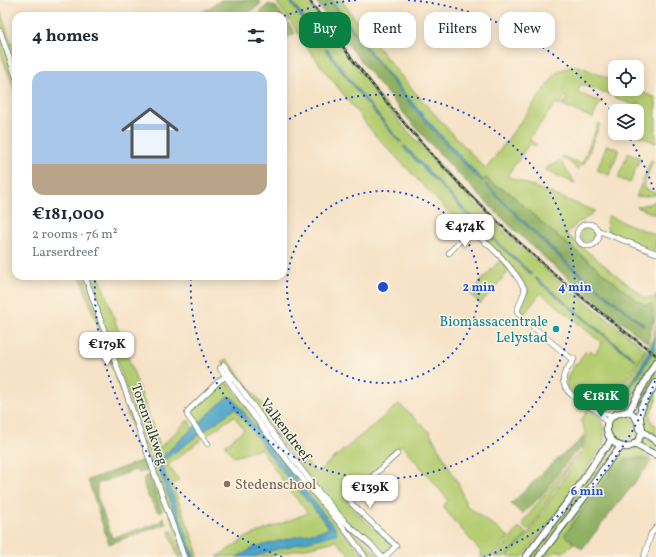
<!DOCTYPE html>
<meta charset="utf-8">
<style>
body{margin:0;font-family:Vollkorn,serif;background:#f6f6f7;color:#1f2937;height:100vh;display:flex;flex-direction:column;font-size:15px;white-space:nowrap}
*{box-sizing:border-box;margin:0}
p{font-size:13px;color:#747a83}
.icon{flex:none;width:22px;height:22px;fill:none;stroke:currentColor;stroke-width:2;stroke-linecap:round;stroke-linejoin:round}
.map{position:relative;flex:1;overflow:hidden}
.sheet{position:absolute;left:12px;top:12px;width:275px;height:268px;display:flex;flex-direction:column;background:#fff;border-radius:12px;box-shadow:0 2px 10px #0003}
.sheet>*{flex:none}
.banner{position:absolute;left:299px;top:12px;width:297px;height:36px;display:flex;gap:8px}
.buttons{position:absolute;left:608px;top:60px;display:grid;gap:8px}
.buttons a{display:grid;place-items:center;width:36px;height:36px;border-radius:8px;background:#fff;box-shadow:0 2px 10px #0003;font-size:20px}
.price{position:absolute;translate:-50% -34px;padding:0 9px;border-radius:8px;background:#fff;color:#222;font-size:13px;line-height:26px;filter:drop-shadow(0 1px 2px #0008)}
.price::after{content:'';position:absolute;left:50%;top:24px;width:12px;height:9px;margin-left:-6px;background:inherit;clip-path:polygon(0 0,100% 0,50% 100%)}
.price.current{background:#0b8043;color:#fff}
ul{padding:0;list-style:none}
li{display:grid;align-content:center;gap:8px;height:212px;padding:0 20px}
li span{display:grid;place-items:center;height:124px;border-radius:12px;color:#555}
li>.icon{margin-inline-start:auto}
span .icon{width:72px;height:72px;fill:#fffc;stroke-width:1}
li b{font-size:17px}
h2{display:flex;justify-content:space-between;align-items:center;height:48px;padding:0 20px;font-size:17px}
.pill{padding:0 14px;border-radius:12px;background:#fff;box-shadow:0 2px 10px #0003;font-size:14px;line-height:36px}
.pill.current{background:#0b8043;color:#fff}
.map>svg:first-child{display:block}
</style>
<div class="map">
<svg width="656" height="557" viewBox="0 0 656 557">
<rect width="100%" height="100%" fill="#fcf5e5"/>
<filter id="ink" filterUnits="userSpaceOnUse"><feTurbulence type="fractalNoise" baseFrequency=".025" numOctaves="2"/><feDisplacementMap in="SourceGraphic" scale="8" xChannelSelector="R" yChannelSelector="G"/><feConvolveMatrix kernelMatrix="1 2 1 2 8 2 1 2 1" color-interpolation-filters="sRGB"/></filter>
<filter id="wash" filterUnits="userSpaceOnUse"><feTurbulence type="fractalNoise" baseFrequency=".012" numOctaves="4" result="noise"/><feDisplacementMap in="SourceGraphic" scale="16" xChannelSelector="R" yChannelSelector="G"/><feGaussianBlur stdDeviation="0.9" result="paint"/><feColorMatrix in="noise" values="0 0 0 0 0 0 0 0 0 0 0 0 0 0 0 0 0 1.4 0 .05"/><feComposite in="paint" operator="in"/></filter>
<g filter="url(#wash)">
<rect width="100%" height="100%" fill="#f6e2c6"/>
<!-- green -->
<g fill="#b5cd72" stroke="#6a8553" fill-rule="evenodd">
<path d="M278 0H289L301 18 323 44 291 0H306L332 36 377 94 404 127 464 192 516 243 555 277 645 349C638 362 630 376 617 383 606 389 593 391 586 402 563 389 561 384 576 363H578L586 351 588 353 591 350 595 354 602 343 541 293 524 314 527 317 521 315 520 312C521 304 528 298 527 289 526 279 485 239 475 231 470 228 464 227 459 223L374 134 308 49 293 25 278 5ZM327 49 361 94 401 142 400 143 359 94ZM405 146 480 226 479 227 403 147ZM484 229 532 274 531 275 483 230ZM535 278H536L636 361 612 343Z"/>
<path d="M331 0H341C385 59 434 116 486 169L558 71 574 66H579L615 81V89H634L656 98V143L634 134 637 133V126L644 109 640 107 641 104 638 103 636 106 614 97V96L605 92 604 93 581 84 577 93 602 102 601 104H599L593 118 562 105 563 103H565L567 98 564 97 560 105 556 103 529 139 537 145 536 147 530 143 507 176 595 211 581 222 580 221 566 234 646 299 648 297 654 299 656 294V319L654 323 650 304 645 305 638 301 544 225 510 193 491 183 487 178 482 180 406 97 370 52Z"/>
<polygon points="0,11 16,56 16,74 0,28"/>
<polygon points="0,35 16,81 16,95 0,50"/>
<polygon points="598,123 600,124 584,164 582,164 578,170 567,160 561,159 562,156 582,164"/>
<polygon points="607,145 619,150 609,175 597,170"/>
<polygon points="628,153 640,158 630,183 618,178"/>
<polygon points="651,160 653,161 643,188 656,193 656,195 636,197"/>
<polygon points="559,161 562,163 575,183 546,171 548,167"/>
<polygon points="656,201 656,215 637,207 646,204 647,206 648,206 648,204"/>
<polygon points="608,216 656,235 656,251 608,232 606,222"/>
<circle cx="587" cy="235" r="7"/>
<polygon points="500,260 509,271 480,304 470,293"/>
<polygon points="80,276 84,276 123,391 121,392"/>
<polygon points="87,276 99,276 159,444 149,453"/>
<path d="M656 324C656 338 652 345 646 357 635 380 626 394 600 401 631 401 643 368 656 345V356L644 378 628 403 616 408 601 407V411L590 405 596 398 619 385 634 371 653 338Z"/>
<path d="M227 359 316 473 399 404 429 431 460 487 466 505 509 537 493 557H480L482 555 480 551 443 507 448 500 445 496 402 445 346 499C350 509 382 535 392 544V547L385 553H381L349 524 328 501 251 402 222 361Z"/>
<polygon points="656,367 656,377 635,413 632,410"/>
<polygon points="222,382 230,385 364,557 352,557 336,541 267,557 253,557 263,553 337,532 336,529 284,465 233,398 227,397 198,425 190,415 190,411 219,384"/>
<path d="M656 388V401L650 414 651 422 656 425V438C653 436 648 433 646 430 636 417 650 400 656 388Z"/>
<polygon points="125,395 151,469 147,472 122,396"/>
<polygon points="236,408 277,464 328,526 328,529 237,557 217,557 247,537 308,513 287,487 261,449 234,457 225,445 244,430 234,416 206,436 203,432"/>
<path d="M588 409C599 417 602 418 604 432 604 437 605 440 603 445L561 507 523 557H507L531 531 585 446 587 437 581 421Z"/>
<path d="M629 414C636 421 641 433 630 439 626 442 622 441 618 442 609 434 607 423 619 415L626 416Z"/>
<polygon points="188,420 193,428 162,457 156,460 189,557 185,557 150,457"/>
<polygon points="199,435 202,439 168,465 179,480 172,485 193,538 198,557 194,557 161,462"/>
<polygon points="643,435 656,443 656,453 639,443"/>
<polygon points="611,443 615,446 588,488 535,557 530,557 560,518"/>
<polygon points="628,447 638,447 652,461 646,459 614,467 565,535 574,543 563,552 556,551 554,554 552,552 548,557 541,557 610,461 621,449"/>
<polygon points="578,452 529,531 524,526 523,522"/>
<polygon points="148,474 154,477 163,505 164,508 161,512"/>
<polygon points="340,519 378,555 378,557 366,557"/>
<polygon points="520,528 527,534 505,557 496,557 518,529"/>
<polygon points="171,531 173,532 182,557 178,557 169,532"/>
</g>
<!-- forest -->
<g fill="#90b064" stroke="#58764c" fill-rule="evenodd">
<polygon points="221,0 258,0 261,4 244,16 197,16"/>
<path d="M315 0H330C376 63 425 123 480 179L482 181 487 178 491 183 510 193 544 225 638 301 645 305 652 304 653 323 648 343C631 330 612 314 594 300 488 213 395 112 315 0ZM485 184 571 266 644 325V326L570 267 541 240Z"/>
<polygon points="269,4 276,7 283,16 263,16 260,11"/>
<polygon points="283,16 295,33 283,40"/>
<polygon points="584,435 584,442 582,448 574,453 541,496 522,514 511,504 557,459 579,442"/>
<polygon points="635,458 641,458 652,461 582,549 564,535 614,467 625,460"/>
<polygon points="144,460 147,471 139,473 135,470 97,484 97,496 112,538 158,523 161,521 163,517 166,524 109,544 88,480"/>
<path d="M149 475 161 512 157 511C150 500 142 489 144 477Z"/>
</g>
<!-- water -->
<g fill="#4ca4c9" stroke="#36707e">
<polygon points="289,0 291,0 323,44 322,45"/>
<path d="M330 0H331C377 63 427 122 481 178L482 181C467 168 454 153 441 139 401 95 365 48 330 0Z"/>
<polygon points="327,49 361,94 401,142 400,143 359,94 325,50"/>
<polygon points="405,146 480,226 479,227 403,147"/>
<polygon points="486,184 542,239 571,266 644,325 644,326 570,267 541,240 485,185"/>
<polygon points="483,229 532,274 531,275 482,230"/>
<polygon points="536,278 636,360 636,361 535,279"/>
<path d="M656 336C656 346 652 353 647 362 637 381 623 403 599 404L600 401C615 398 628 389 637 376Z"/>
<polygon points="227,397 230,397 233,398 284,465 336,529 337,532 336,534 263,553 253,557 237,557 255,547 328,529 329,527 277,464 235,408 161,462 194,557 189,557 156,460 162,457"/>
</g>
</g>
<g filter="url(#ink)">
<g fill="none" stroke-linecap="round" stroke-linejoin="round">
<!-- minor casing -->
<g stroke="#3f564a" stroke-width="6">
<g id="minor">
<polyline points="0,31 16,77"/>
<circle cx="588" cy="235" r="11"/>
<path d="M467 230C488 240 514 269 525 290L517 311 522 318 573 360"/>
<polyline points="597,230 656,253"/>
<polyline points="449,253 469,231"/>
<polyline points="85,276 184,557"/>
<path d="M574 359C571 364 566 370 564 375 558 395 596 411 610 415"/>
<polyline points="224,365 266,424 323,497 345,522 372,546 382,557"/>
<path d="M220 368C245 405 272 441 300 476 322 503 346 528 365 557"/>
<polyline points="597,411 606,421"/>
<polyline points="208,444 187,415 188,411 219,381 227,375"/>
<polyline points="385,557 396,546 352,504 349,498 397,454"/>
<polyline points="644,557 651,534 656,528"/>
</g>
</g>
<!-- major casing -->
<g stroke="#3f564a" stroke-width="8">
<g id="major">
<polyline points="641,407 656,383"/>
<path d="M627 411C635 414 639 420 639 429L656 441"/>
<path d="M629 411C624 413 619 412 614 415 591 432 629 465 641 435 644 428 640 424 640 417 639 413 642 409 643 405"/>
<polyline points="629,411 656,362"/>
<polyline points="634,444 656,455"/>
<polyline points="526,557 575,492 603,450 607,447 611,439"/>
<polyline points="539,557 583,499 611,458 621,447"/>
</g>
</g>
<!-- minor -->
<use href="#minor" stroke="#fff" stroke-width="5"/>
<!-- major -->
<use href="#major" stroke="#fff" stroke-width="6"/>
<!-- rail casing -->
<g stroke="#1f3d34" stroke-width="2.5">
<path id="rail" d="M309 0C404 137 522 257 656 355"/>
</g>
<!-- rail -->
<use href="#rail" stroke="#fcf5e5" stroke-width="1" stroke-dasharray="3" stroke-linecap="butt"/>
</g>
</g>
<!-- distance rings -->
<g fill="none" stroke="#1d4ed8" stroke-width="2" stroke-dasharray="2 4">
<circle cx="383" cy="287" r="96"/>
<path d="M284 122A192 192 0 1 1 191 277"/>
<path d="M655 381A288 288 0 0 1 484 557M282 557A288 288 0 0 1 95 277M284 16A288 288 0 0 1 358 0M408 0A288 288 0 0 1 615 116M627 134A288 288 0 0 1 655 193"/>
</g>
<!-- markers -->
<circle fill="#0f9aa8" stroke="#fcf5e5" stroke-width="1.5" cx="556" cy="329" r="4"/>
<circle fill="#8d6e63" stroke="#fcf5e5" stroke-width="1.5" cx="227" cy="484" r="4"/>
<g text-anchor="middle" stroke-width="3" stroke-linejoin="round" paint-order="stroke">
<!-- culture labels -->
<g font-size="14" fill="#0d838f" stroke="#fcf5e5" text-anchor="end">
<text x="548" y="326">Biomassacentrale<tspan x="548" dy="16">Lelystad</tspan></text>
</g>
<!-- street labels -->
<g font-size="14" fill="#1f3d34" stroke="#fcf5e5">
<text transform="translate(150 424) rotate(71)" y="5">Torenvalkweg</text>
<text transform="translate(286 429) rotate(53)" y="5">Valkendreef</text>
</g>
<!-- education labels -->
<g font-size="14" fill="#785e54" stroke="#fcf5e5" text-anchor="start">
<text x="235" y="489">Stedenschool</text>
</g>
</g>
<circle cx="383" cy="287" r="6" fill="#1d4ed8" stroke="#fcf5e5" stroke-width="2"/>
<g font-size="12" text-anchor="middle" font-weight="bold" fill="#1d4ed8" stroke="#fcf5e5" stroke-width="3" stroke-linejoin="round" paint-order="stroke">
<text x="479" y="291">2 min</text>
<text x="575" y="291">4 min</text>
<text x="587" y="495">6 min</text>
</g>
</svg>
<div class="buttons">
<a><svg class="icon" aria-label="locate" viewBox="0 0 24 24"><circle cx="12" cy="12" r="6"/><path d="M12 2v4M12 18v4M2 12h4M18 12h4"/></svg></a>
<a><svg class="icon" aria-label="layers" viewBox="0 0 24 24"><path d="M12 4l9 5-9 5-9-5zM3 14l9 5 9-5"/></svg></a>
</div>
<b class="price" style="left:465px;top:248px">€474K</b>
<b class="price" style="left:107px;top:366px">€179K</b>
<b class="price current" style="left:601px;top:418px">€181K</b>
<b class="price" style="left:370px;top:509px">€139K</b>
<div class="banner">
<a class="pill current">Buy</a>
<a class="pill">Rent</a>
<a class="pill">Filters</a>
<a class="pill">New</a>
</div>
<section class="sheet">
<h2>4 homes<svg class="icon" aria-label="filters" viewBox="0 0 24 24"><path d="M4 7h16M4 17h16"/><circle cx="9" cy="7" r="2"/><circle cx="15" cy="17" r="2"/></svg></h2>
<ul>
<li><span style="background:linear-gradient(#a9c7e8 75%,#b9a48a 0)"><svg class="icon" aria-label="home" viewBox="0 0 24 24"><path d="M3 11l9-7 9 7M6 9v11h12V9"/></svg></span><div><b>€181,000</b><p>2 rooms · 76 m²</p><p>Larserdreef</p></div></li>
</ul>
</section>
</div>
